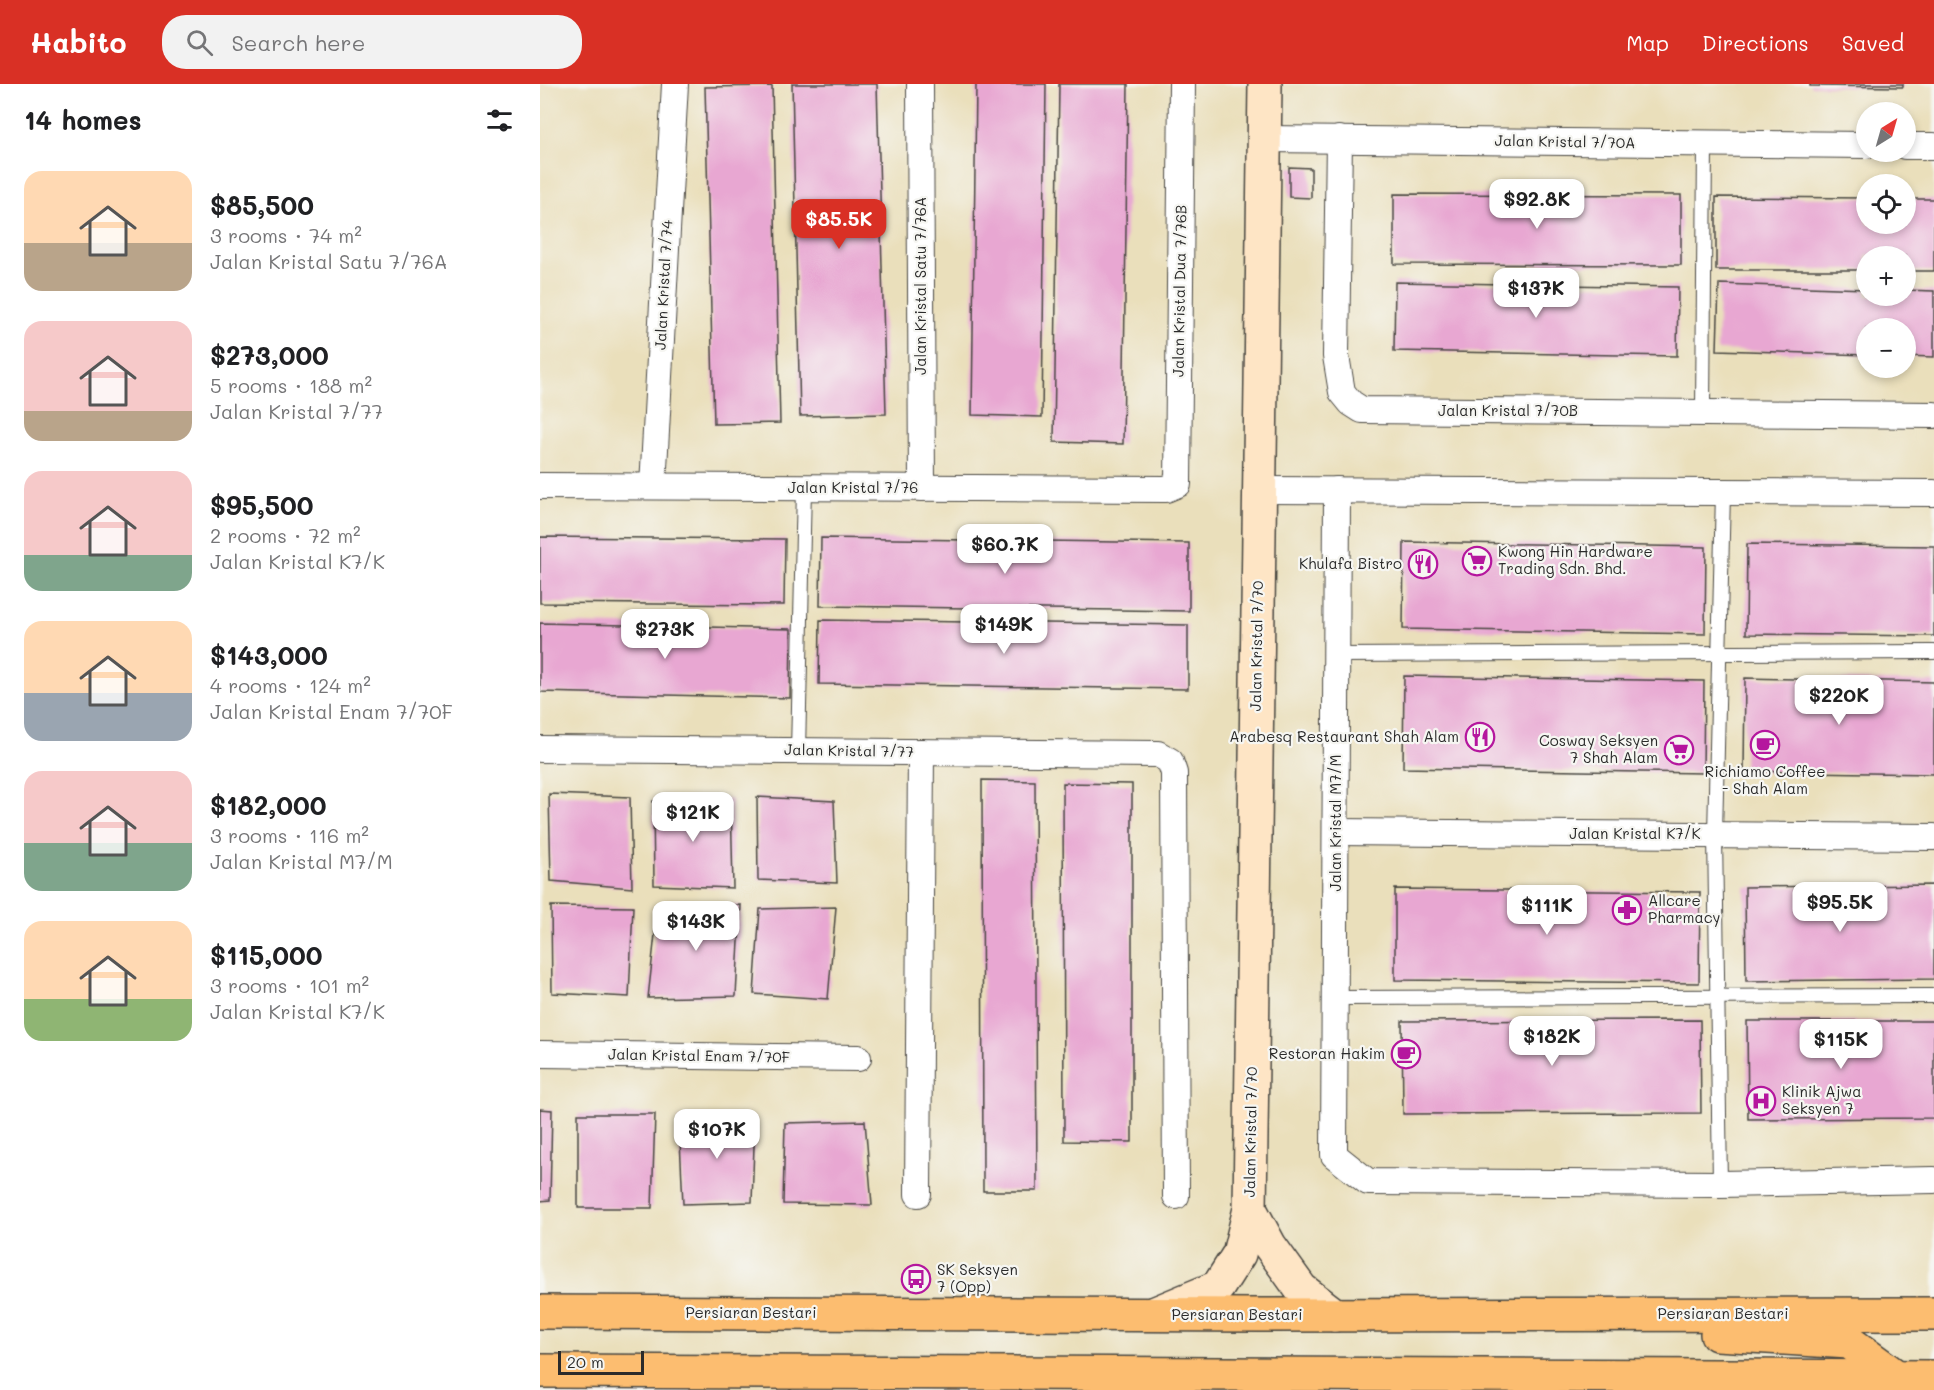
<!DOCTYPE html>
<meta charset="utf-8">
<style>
body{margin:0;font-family:Mali,sans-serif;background:#f2f2f2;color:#202124;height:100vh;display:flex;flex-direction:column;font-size:22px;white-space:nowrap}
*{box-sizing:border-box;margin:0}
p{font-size:20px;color:#757577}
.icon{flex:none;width:33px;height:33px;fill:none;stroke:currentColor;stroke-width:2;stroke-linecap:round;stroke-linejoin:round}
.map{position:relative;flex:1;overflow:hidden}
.details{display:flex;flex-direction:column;background:#fff;width:540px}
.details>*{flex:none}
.needle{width:39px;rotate:37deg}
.controls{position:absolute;left:1316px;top:18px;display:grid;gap:12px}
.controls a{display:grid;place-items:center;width:60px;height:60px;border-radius:50%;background:#fff;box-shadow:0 3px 9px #0003;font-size:30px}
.scale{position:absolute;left:18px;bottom:15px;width:86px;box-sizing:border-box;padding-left:6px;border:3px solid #2b2b2b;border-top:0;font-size:16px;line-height:21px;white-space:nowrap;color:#2b2b2b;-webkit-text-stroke:4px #f6f6f2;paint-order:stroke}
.price{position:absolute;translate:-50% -51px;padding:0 14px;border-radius:12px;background:#fff;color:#222;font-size:20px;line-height:39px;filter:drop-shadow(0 2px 3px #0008)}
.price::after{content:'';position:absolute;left:50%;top:36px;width:18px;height:14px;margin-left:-9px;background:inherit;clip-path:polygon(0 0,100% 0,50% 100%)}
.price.selected{background:#d93025;color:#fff}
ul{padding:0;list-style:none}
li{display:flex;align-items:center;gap:18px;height:150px;padding:0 24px}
li span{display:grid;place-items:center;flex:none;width:168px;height:120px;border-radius:18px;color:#555}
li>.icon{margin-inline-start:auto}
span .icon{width:72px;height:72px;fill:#fffc;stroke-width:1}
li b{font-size:26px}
h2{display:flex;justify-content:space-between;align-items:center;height:72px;padding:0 24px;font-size:26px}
header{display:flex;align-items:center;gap:36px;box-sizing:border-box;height:84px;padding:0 30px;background:#d93025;color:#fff}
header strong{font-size:28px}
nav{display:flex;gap:33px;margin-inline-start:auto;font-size:21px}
.search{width:420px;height:54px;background:#f2f2f2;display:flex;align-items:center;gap:15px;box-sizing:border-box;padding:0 21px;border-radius:24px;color:#757577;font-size:22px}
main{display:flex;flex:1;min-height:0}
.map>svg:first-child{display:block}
</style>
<header>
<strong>Habito</strong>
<div class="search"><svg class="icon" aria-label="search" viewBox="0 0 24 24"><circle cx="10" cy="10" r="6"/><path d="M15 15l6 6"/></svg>Search here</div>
<nav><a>Map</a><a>Directions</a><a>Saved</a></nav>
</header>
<main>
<section class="details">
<h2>14 homes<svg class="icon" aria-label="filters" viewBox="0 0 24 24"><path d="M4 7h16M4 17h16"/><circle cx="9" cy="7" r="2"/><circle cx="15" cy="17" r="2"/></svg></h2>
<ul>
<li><span style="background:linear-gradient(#ffd9b3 60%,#b9a48a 0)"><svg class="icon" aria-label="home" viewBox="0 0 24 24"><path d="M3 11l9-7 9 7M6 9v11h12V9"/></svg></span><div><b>$85,500</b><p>3 rooms · 74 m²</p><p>Jalan Kristal Satu 7/76A</p></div></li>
<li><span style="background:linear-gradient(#f6c9c9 75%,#b9a48a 0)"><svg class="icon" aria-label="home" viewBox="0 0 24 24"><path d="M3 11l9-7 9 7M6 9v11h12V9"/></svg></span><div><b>$273,000</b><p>5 rooms · 188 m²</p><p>Jalan Kristal 7/77</p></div></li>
<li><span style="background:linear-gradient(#f6c9c9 70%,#7fa58c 0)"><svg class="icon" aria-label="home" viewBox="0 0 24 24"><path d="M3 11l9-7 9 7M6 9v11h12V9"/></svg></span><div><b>$95,500</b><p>2 rooms · 72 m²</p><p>Jalan Kristal K7/K</p></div></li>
<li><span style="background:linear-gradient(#ffd9b3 60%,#9aa5b1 0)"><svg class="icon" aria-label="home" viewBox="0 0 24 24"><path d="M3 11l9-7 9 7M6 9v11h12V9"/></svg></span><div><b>$143,000</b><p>4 rooms · 124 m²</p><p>Jalan Kristal Enam 7/70F</p></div></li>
<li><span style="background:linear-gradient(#f6c9c9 60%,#7fa58c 0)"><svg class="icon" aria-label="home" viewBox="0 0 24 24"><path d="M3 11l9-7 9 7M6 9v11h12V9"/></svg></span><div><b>$182,000</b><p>3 rooms · 116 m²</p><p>Jalan Kristal M7/M</p></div></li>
<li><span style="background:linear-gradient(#ffd9b3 65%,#8fb573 0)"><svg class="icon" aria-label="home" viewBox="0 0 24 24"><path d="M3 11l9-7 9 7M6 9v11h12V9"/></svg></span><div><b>$115,000</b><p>3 rooms · 101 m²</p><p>Jalan Kristal K7/K</p></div></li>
</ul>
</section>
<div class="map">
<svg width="1394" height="1306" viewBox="0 0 1394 1306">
<rect width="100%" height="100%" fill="#f6f6f2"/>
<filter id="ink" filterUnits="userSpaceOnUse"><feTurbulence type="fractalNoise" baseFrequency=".0167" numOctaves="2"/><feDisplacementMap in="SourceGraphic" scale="12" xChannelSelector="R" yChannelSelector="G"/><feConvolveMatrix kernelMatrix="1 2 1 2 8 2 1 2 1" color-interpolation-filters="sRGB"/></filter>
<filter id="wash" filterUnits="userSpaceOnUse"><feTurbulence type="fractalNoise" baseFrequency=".008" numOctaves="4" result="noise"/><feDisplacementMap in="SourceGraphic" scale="24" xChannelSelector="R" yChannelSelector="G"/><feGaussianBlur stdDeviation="1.35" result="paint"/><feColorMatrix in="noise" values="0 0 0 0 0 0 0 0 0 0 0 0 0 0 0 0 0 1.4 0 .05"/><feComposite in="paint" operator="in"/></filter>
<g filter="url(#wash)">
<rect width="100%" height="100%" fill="#eadfbb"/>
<g id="blocks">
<!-- building -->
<g fill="#e8a7d2">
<polygon points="252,0 337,0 346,330 260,332"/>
<polygon points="436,0 506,0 502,333 432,331"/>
<polygon points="519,0 588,0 583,360 514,358"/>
<polygon points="1270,0 1363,0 1363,3 1270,2"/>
<polygon points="232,2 240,339 174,340 165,3"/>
<polygon points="749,83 771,84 771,114 749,113"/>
<polygon points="854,110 1141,111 1141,181 854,180"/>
<polygon points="1176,113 1326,114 1326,140 1365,140 1365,115 1394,115 1394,187 1365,187 1365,172 1326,172 1326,186 1176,186"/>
<polygon points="855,198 1138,203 1137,272 854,267"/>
<polygon points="1179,200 1326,205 1326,212 1365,212 1365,206 1394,207 1394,273 1365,272 1365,244 1326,244 1326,271 1177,266"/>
<polygon points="0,453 245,455 244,521 0,519"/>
<polygon points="281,454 649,459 649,527 280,522"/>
<polygon points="864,458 1166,463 1165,550 863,545"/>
<polygon points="1207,460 1394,462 1394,552 1206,550"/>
<polygon points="280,536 648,541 648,605 279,600"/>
<polygon points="0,539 251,545 250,614 0,608"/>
<polygon points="864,592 1164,597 1163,689 863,684"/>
<polygon points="1205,594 1394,598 1394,690 1204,687"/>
<polygon points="442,696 495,697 497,1107 443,1107"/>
<polygon points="523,699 592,700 592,1058 524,1057"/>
<polygon points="9,710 90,713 92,804 11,797"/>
<polygon points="217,713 294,717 297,799 218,796"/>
<polygon points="191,715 193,804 114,801 113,717"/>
<polygon points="1394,801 1394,895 1206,897 1205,803"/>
<polygon points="855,805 1160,808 1159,899 855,896"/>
<polygon points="201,821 196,912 108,914 118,823"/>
<polygon points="11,822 93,823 89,913 12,909"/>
<polygon points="296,823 288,915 214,910 220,825"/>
<polygon points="1160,936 1161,1029 863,1030 862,937"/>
<polygon points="1207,937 1394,937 1394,1034 1208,1035"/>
<polygon points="0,1025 12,1026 10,1116 0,1117"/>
<polygon points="38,1030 115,1030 112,1124 38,1124"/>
<polygon points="215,1034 212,1118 143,1120 139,1035"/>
<polygon points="325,1037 332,1121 243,1120 245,1039"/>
</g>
</g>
</g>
<g filter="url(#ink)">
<use href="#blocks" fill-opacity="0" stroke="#484641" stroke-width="1.5"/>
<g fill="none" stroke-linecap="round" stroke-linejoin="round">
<!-- lane casing -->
<g stroke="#484641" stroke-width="16">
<g id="lane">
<polyline points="1163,329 1165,59"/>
<polyline points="797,571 1394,568"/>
<polyline points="258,667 264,404"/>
<polyline points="795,914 1394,912"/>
<polyline points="1180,1100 1175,750 1183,408"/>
</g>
</g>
<!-- street casing -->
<g stroke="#484641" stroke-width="28">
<g id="street">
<polyline points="380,0 382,404"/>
<polyline points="724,55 1326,61"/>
<polyline points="799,55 796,272 802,308 811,319 822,326 1394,331"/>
<polyline points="1365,62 1394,62"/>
<polyline points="0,402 626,405 638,400 642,0"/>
<polyline points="113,402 135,0"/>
<polyline points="719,406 1394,409"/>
<polyline points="797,406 794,1071 828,1098 1180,1100 1394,1096"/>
<polyline points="0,665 618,670 630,677 634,689 636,1112"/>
<polyline points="796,748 1394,753"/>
<polyline points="0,970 318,974"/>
<polyline points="378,1110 381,668"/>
</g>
</g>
<!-- secondary casing -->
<g stroke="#484641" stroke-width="36">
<g id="secondary">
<polyline points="710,1125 730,1162 761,1205 795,1231"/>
<polyline points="613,1230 678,1203 699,1170 710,1125 725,0"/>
</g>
</g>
<!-- primary casing -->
<g stroke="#484641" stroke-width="36">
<g id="primary">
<polyline points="0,1228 721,1231 1394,1230"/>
<polyline points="1177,1250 1309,1258 1357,1293"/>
<polyline points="0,1287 1394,1293"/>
</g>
</g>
<!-- lane -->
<use href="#lane" stroke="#fff" stroke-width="14"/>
<!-- street -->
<use href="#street" stroke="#fff" stroke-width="26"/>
<!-- secondary -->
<use href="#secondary" stroke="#fee5c5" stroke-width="33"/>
<!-- primary -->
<use href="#primary" stroke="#fcbd6f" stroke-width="33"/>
</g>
</g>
<!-- icons -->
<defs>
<g id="supermarket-ring" transform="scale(1.5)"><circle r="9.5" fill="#f6f6f2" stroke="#b5179e" stroke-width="1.5"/><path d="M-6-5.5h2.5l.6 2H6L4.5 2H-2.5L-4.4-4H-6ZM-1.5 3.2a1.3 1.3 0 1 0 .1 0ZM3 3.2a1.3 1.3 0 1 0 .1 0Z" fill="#b5179e"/></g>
<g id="restaurant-ring" transform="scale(1.5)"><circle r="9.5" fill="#f6f6f2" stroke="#b5179e" stroke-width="1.5"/><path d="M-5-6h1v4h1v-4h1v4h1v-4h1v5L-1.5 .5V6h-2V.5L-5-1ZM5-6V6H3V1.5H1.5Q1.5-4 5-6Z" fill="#b5179e"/></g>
<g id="cafe-ring" transform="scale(1.5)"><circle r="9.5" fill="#f6f6f2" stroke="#b5179e" stroke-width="1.5"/><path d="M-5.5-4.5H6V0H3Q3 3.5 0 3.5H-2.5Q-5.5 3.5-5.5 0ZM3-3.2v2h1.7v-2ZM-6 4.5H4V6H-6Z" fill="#b5179e"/></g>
<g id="pharmacy-ring" transform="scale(1.5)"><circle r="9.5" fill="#f6f6f2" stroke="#b5179e" stroke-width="1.5"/><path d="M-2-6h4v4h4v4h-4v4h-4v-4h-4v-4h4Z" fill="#b5179e"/></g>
<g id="hospital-ring" transform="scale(1.5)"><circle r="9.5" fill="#f6f6f2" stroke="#b5179e" stroke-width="1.5"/><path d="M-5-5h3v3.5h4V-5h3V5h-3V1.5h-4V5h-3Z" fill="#b5179e"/></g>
<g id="bus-ring" transform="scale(1.5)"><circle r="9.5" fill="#f6f6f2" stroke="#b5179e" stroke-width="1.5"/><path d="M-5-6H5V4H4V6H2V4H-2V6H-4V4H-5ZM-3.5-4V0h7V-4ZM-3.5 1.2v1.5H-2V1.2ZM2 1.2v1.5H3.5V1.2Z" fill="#b5179e"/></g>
</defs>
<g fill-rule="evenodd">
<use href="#supermarket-ring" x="937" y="477"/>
<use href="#restaurant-ring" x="883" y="480"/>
<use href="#restaurant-ring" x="940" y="653"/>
<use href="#cafe-ring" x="1225" y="661"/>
<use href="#supermarket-ring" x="1139" y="666"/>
<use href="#pharmacy-ring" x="1087" y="826"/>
<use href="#cafe-ring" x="866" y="970"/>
<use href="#hospital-ring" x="1221" y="1017"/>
<use href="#bus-ring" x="376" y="1195"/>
</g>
<g text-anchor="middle" stroke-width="4.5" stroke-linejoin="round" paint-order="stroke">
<!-- street labels -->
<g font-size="15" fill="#2b2b2b" stroke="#f6f6f2">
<text transform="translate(1025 58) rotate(1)" y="5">Jalan Kristal 7/70A</text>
<text transform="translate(124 201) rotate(-87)" y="5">Jalan Kristal 7/74</text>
<text transform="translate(381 202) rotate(-90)" y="5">Jalan Kristal Satu 7/76A</text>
<text transform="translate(640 207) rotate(-89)" y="5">Jalan Kristal Dua 7/76B</text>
<text x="968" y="332">Jalan Kristal 7/70B</text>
<text x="313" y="409">Jalan Kristal 7/76</text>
<text transform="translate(717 562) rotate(-89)" y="5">Jalan Kristal 7/70</text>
<text transform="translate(309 667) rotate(1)" y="5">Jalan Kristal 7/77</text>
<text transform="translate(796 739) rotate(-90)" y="5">Jalan Kristal M7/M</text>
<text x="1095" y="755">Jalan Kristal K7/K</text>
<text transform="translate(159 972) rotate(1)" y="5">Jalan Kristal Enam 7/70F</text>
<text transform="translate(711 1048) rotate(-89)" y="5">Jalan Kristal 7/70</text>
<text x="211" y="1234">Persiaran Bestari</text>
<text x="1183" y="1235">Persiaran Bestari</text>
<text x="697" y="1236">Persiaran Bestari</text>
</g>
<!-- poi labels -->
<g font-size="15" fill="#2b2b2b" stroke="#f6f6f2" text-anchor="start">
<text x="958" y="473">Kwong Hin Hardware<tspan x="958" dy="17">Trading Sdn. Bhd.</tspan></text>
<text x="862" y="485" text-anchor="end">Khulafa Bistro</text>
<text x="919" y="658" text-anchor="end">Arabesq Restaurant Shah Alam</text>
<text x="1118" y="662" text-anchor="end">Cosway Seksyen<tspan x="1118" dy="17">7 Shah Alam</tspan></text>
<text x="1225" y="693" text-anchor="middle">Richiamo Coffee<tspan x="1225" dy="17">- Shah Alam</tspan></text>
<text x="1108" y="822">Allcare<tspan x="1108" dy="17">Pharmacy</tspan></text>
<text x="845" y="975" text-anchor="end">Restoran Hakim</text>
<text x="1242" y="1013">Klinik Ajwa<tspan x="1242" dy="17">Seksyen 7</tspan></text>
<text x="397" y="1191">SK Seksyen<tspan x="397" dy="17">7 (Opp)</tspan></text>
</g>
</g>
</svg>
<div class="controls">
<a><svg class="needle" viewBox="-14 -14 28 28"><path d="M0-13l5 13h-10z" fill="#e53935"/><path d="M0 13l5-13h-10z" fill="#757577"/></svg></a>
<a><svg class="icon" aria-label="locate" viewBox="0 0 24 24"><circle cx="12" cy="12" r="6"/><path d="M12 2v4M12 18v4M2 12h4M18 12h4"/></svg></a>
<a>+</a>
<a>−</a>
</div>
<div class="scale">20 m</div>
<b class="price" style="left:997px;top:146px">$92.8K</b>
<b class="price selected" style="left:299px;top:166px">$85.5K</b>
<b class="price" style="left:996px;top:235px">$137K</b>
<b class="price" style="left:465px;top:491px">$60.7K</b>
<b class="price" style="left:464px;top:571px">$149K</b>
<b class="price" style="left:125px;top:576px">$273K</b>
<b class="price" style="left:1299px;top:642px">$220K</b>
<b class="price" style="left:153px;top:759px">$121K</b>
<b class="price" style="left:1300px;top:849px">$95.5K</b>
<b class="price" style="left:1007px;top:852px">$111K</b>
<b class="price" style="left:156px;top:868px">$143K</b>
<b class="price" style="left:1012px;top:983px">$182K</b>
<b class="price" style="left:1301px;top:986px">$115K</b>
<b class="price" style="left:177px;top:1076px">$107K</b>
</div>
</main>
